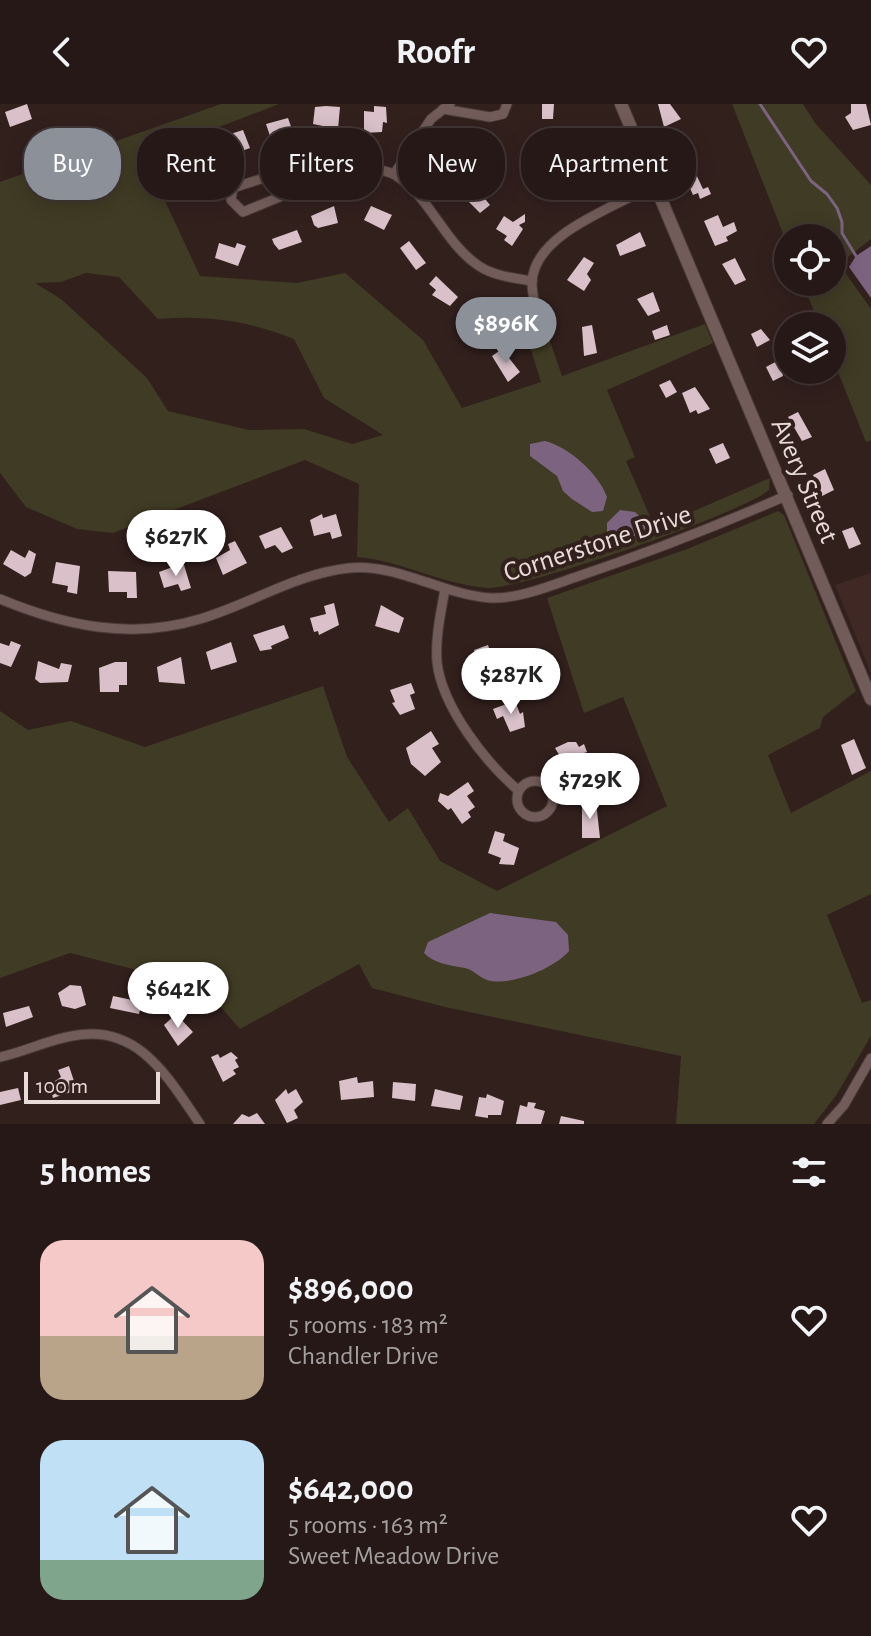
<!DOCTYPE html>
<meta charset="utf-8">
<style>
body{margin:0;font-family:"Alegreya Sans",sans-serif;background:#2e211f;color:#f1f3f6;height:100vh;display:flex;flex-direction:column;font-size:30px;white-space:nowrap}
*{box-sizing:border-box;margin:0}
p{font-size:26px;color:#a4a0a1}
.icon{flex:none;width:44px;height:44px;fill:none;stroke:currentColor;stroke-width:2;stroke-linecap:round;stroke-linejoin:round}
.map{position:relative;height:1020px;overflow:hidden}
.details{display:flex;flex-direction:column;background:#261816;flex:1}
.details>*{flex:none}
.hud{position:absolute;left:24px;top:24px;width:824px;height:72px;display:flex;gap:16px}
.buttons{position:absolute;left:774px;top:120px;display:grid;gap:16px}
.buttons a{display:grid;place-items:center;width:72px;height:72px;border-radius:50%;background:#261816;box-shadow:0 4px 20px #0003,0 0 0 2px #423735;font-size:40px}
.scale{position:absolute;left:24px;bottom:20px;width:136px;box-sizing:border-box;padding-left:8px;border:4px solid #e8dbd8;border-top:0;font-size:22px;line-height:28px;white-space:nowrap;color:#e8dbd8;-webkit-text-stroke:6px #32201d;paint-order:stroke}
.price{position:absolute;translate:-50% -68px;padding:0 18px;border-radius:28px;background:#fff;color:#222;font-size:26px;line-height:52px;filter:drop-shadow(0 2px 4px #0008)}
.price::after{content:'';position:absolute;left:50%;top:48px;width:24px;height:18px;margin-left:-12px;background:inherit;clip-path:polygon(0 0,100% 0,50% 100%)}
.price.active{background:#8c9099;color:#fff}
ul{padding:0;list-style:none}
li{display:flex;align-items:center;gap:24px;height:200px;padding:0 40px}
li span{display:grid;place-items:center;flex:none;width:224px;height:160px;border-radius:24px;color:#555}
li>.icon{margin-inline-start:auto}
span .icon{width:96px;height:96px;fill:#fffc;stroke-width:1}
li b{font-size:34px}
h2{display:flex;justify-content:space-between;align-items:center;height:96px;padding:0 40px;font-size:34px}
.tag{padding:0 28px;border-radius:32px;background:#261816;box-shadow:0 4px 20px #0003,0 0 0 2px #423735;font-size:28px;line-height:72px}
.tag.active{background:#8c9099;color:#fff}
header{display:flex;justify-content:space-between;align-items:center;height:104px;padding:0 40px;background:#261816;font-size:36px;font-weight:700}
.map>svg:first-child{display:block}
</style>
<header><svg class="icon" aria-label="back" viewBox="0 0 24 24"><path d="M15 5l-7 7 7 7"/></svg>Roofr<svg class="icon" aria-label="heart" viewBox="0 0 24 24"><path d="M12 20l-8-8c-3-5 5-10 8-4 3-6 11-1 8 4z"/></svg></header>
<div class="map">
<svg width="871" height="1020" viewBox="0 0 871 1020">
<rect width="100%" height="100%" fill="#32201d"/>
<!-- built -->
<polygon fill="#402824" points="871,469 871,569 835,481"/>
<!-- green -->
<g fill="#403b24" fill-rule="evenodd">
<path d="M221 0H279L144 52 200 172 297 179 345 169 423 236 462 304 541 278 529 240 540 241 550 237 562 272 705 220 713 239 607 286 635 353 626 357 655 424 770 374 769 386C743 409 523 485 488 484 443 481 402 457 357 453L359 380 305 356 113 429 77 425 26 403 0 369V78ZM86 169 119 173 158 215C207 211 249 217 294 235L324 294 383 331 352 340 304 325 249 326 168 307 147 274 61 195 35 179 61 178Z"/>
<polygon points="732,0 803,0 815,19 871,81 871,135 839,160 871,205 871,337 866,338 832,253 832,222 820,222 802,178 832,178 832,134 788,134 788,142"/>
<polygon points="778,407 784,411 856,587 823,613 820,624 768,651 791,709 871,667 871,790 827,811 862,899 871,896 871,932 837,990 814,1020 676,1020 681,952 445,903 372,884 359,860 240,925 203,883 70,849 0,874 0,607 28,626 71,617 145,643 323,582 347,653 389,718 408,704 440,757 497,787 667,702 623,593 584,609 547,494 690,444"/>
</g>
<!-- water -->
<g fill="#7c6380">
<polygon points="871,142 871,194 849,163 856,152"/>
<path d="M545 337C569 343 599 370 607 393L603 407 592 408 572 395 563 387 557 372 530 352V340Z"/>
<polygon points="620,406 635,408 646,418 646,424 638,432 607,430 607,419"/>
<path d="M490 809 556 818 568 831 569 847C555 864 510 883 487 876 479 873 474 866 465 864 449 861 435 860 424 849L428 838Z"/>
</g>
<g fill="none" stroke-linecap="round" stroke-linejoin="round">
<!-- stream -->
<polyline stroke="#7c6380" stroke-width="3" points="760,0 811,77 827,90 837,104 842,118 842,129 856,152"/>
</g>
<!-- building -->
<g fill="#d9c0c9">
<polygon points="27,0 32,15 10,23 5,8"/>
<polygon points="542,0 554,0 553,15 542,15"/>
<polygon points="658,0 670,0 681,15 664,23"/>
<polygon points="851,0 866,0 871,21 853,26 845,13 851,9"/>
<polygon points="326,2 340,3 338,25 313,20 315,3"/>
<polygon points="374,2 386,3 387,19 383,18 382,28 364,29 364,7 374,8"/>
<polygon points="288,14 294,31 271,35 266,20"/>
<polygon points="243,26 250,44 239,48 233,44 226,46 221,33"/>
<polygon points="459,43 467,70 454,75 447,47"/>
<polygon points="599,44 601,50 605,48 611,60 587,70 582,59 595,53 593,47"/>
<polygon points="186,49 198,51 195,67 203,68 196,93 181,90"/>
<polygon points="553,59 570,86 562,92 560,89 548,93 540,80"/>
<polygon points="695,68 703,85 708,83 711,90 700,95 698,89 693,91 685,73"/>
<polygon points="473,80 490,101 480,109 461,90"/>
<polygon points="334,102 338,119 318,124 314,121 311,112"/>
<polygon points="371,102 392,111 384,126 364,116"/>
<polygon points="525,110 525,118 519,121 523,125 512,142 504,136 507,132 496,125 504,112 513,118"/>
<polygon points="718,111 723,123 734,118 737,127 726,133 728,137 715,142 704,117"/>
<polygon points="297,126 302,138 279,146 274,140 272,135"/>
<polygon points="640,128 646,142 620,152 616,141"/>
<polygon points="409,137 426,159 416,166 400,144"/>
<polygon points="219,139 235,144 237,139 246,142 238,162 215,154"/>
<polygon points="584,153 594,159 587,170 591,176 584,187 567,176"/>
<polygon points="735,154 746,176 735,181 722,160"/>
<polygon points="436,172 458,193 450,202 432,191 436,186 429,180"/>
<polygon points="653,188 660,207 648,212 637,195"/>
<polygon points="472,195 492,204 483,219 478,216 476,221 469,217 472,212 464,208"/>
<polygon points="592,221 597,249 584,252 582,223"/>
<polygon points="667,221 670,231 655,236 652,227"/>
<polygon points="761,225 770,236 757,243 751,230"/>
<polygon points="502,245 520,268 508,278 492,252"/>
<polygon points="779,256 783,272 773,277 766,263"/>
<polygon points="670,276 677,288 666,294 659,281"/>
<polygon points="695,283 710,305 698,310 696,306 690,309 682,289"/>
<polygon points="798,308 812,333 802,337 788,313"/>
<polygon points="723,339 730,354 716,360 709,345"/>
<polygon points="825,365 834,386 822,392 813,371"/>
<polygon points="322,410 323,414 336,410 342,432 332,435 330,428 314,432 310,416"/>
<polygon points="281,423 293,444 282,449 275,441 265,445 259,432"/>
<polygon points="853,423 861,440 849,445 842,427"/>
<polygon points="235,437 247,459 223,471 216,454 230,446 228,440"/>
<polygon points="11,446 25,454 29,446 36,450 31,469 25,473 3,460"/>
<polygon points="56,458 80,462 77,490 67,488 68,482 52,479"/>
<polygon points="181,460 184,461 191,484 181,487 178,480 164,484 159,468"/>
<polygon points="108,467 136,468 137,494 127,494 127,488 109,488"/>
<polygon points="334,499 339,521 319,531 318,527 314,528 310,514 326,510 324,502"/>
<polygon points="381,501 404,514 399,529 375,522"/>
<polygon points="284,521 289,534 271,542 272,545 260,547 253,531"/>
<polygon points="11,537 21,541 11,563 0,559 0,539 9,542"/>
<polygon points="231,538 237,558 211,566 206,548"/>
<polygon points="488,541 497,568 485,577 474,546"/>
<polygon points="181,553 185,580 159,578 157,563"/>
<polygon points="38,557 59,565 61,559 72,561 68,578 40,579 35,575"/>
<polygon points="115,558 127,558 127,581 119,581 119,588 100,588 99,564"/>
<polygon points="411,579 415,589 410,591 415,605 400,611 392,599 395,598 390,586"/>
<polygon points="515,597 520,610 523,608 525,623 510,628 503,612 497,615 493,605"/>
<polygon points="431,627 439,640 432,644 441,658 425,672 411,660 406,644"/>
<polygon points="854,635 866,664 852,671 841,641"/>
<polygon points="568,638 576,638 579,643 584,640 587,648 584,649 587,662 570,669 555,644"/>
<polygon points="468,678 474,687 467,692 475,703 468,708 471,713 462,720 451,704 448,706 438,697 440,689 448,692"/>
<polygon points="582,698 596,698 600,734 582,734"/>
<polygon points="495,727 505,730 503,737 519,744 514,761 499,760 501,754 488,749"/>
<polygon points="70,881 81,882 86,901 75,905 62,902 58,889"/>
<polygon points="113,892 142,898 139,910 110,904"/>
<polygon points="29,902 33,913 6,923 3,909"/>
<polygon points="176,910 193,928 178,942 164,921"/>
<polygon points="231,948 238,954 235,956 239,963 233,966 236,970 223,978 211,953 218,950 220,954"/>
<polygon points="69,962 77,986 53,994 49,981 61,973 58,966"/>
<polygon points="357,973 358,979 373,977 374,993 341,996 339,977"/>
<polygon points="393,978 416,980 415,997 392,994"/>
<polygon points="18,984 21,996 0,1001 0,988"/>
<polygon points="286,985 288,990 296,985 303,998 294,1006 298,1014 287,1019 275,996"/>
<polygon points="435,985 463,992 460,1006 431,1002"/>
<polygon points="487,990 504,997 501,1011 488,1011 488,1014 475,1012 479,993 486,994"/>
<polygon points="528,998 536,999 534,1004 545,1007 541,1020 516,1020 520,1001 527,1003"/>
<polygon points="257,1009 265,1020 233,1020 242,1010 249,1013"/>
<polygon points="561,1012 584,1017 584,1020 559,1020"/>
</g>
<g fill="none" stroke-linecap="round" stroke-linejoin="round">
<!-- street casing -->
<g stroke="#4b3b39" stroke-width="11">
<g id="street">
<polyline points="443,5 490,13 503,10 507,0"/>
<path d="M353 63 243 108 231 96 233 84C259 75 303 62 329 58 337 57 388 66 395 71 431 93 444 139 479 162 494 172 514 174 532 177"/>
<polyline points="394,70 431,15 450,0"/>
<path d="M537 216C536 204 532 191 532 179 533 129 617 103 653 81"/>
<path d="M445 485C441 508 435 534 437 558 442 603 486 659 519 687"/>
<path d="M0 495C65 522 131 536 200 515 251 500 295 470 349 464 397 459 443 491 491 494 519 495 552 481 579 472 650 448 719 421 788 391"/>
<circle cx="535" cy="695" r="18"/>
<path d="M0 953C25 948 47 936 72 932 138 919 167 972 200 1020"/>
<polyline points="827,1020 844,1001 871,954"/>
</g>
</g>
<!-- secondary casing -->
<g stroke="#4b3b39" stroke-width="14">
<polyline id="secondary" points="621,0 871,595"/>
</g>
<!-- street -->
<use href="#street" stroke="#725c59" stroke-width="9"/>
<!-- secondary -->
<use href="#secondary" stroke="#725c59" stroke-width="12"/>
</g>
<g text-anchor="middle" stroke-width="8" stroke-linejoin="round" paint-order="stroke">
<!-- street labels -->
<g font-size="28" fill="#e8dbd8" stroke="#32201d">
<text transform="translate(806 376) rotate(67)" y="10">Avery Street</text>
<text transform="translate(597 438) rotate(-18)" y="10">Cornerstone Drive</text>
</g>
</g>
</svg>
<div class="buttons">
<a><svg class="icon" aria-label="locate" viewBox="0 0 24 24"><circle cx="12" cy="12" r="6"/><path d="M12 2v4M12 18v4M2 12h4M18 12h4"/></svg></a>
<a><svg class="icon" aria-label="layers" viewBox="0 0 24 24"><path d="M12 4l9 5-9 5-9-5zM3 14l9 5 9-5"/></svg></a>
</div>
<div class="scale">100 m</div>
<b class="price active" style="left:506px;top:261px">$896K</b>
<b class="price" style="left:176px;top:474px">$627K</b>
<b class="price" style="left:511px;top:612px">$287K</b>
<b class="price" style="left:590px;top:717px">$729K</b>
<b class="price" style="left:178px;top:926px">$642K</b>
<div class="hud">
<a class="tag active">Buy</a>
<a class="tag">Rent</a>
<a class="tag">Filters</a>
<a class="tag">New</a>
<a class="tag">Apartment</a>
</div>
</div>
<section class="details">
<h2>5 homes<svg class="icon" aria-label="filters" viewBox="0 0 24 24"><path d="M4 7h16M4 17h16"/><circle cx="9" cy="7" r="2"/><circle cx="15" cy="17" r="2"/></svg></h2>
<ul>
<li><span style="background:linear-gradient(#f6c9c9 60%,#b9a48a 0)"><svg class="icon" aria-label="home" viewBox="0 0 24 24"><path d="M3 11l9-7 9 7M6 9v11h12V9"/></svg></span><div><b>$896,000</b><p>5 rooms · 183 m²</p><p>Chandler Drive</p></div><svg class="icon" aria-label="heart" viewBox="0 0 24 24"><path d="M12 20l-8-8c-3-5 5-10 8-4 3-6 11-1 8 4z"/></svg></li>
<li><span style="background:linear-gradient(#bfe0f5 75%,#7fa58c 0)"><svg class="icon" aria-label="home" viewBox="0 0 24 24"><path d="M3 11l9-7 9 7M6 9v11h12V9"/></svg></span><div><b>$642,000</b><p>5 rooms · 163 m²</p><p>Sweet Meadow Drive</p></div><svg class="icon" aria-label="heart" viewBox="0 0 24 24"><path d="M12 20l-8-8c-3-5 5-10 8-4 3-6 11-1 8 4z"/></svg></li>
</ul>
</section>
